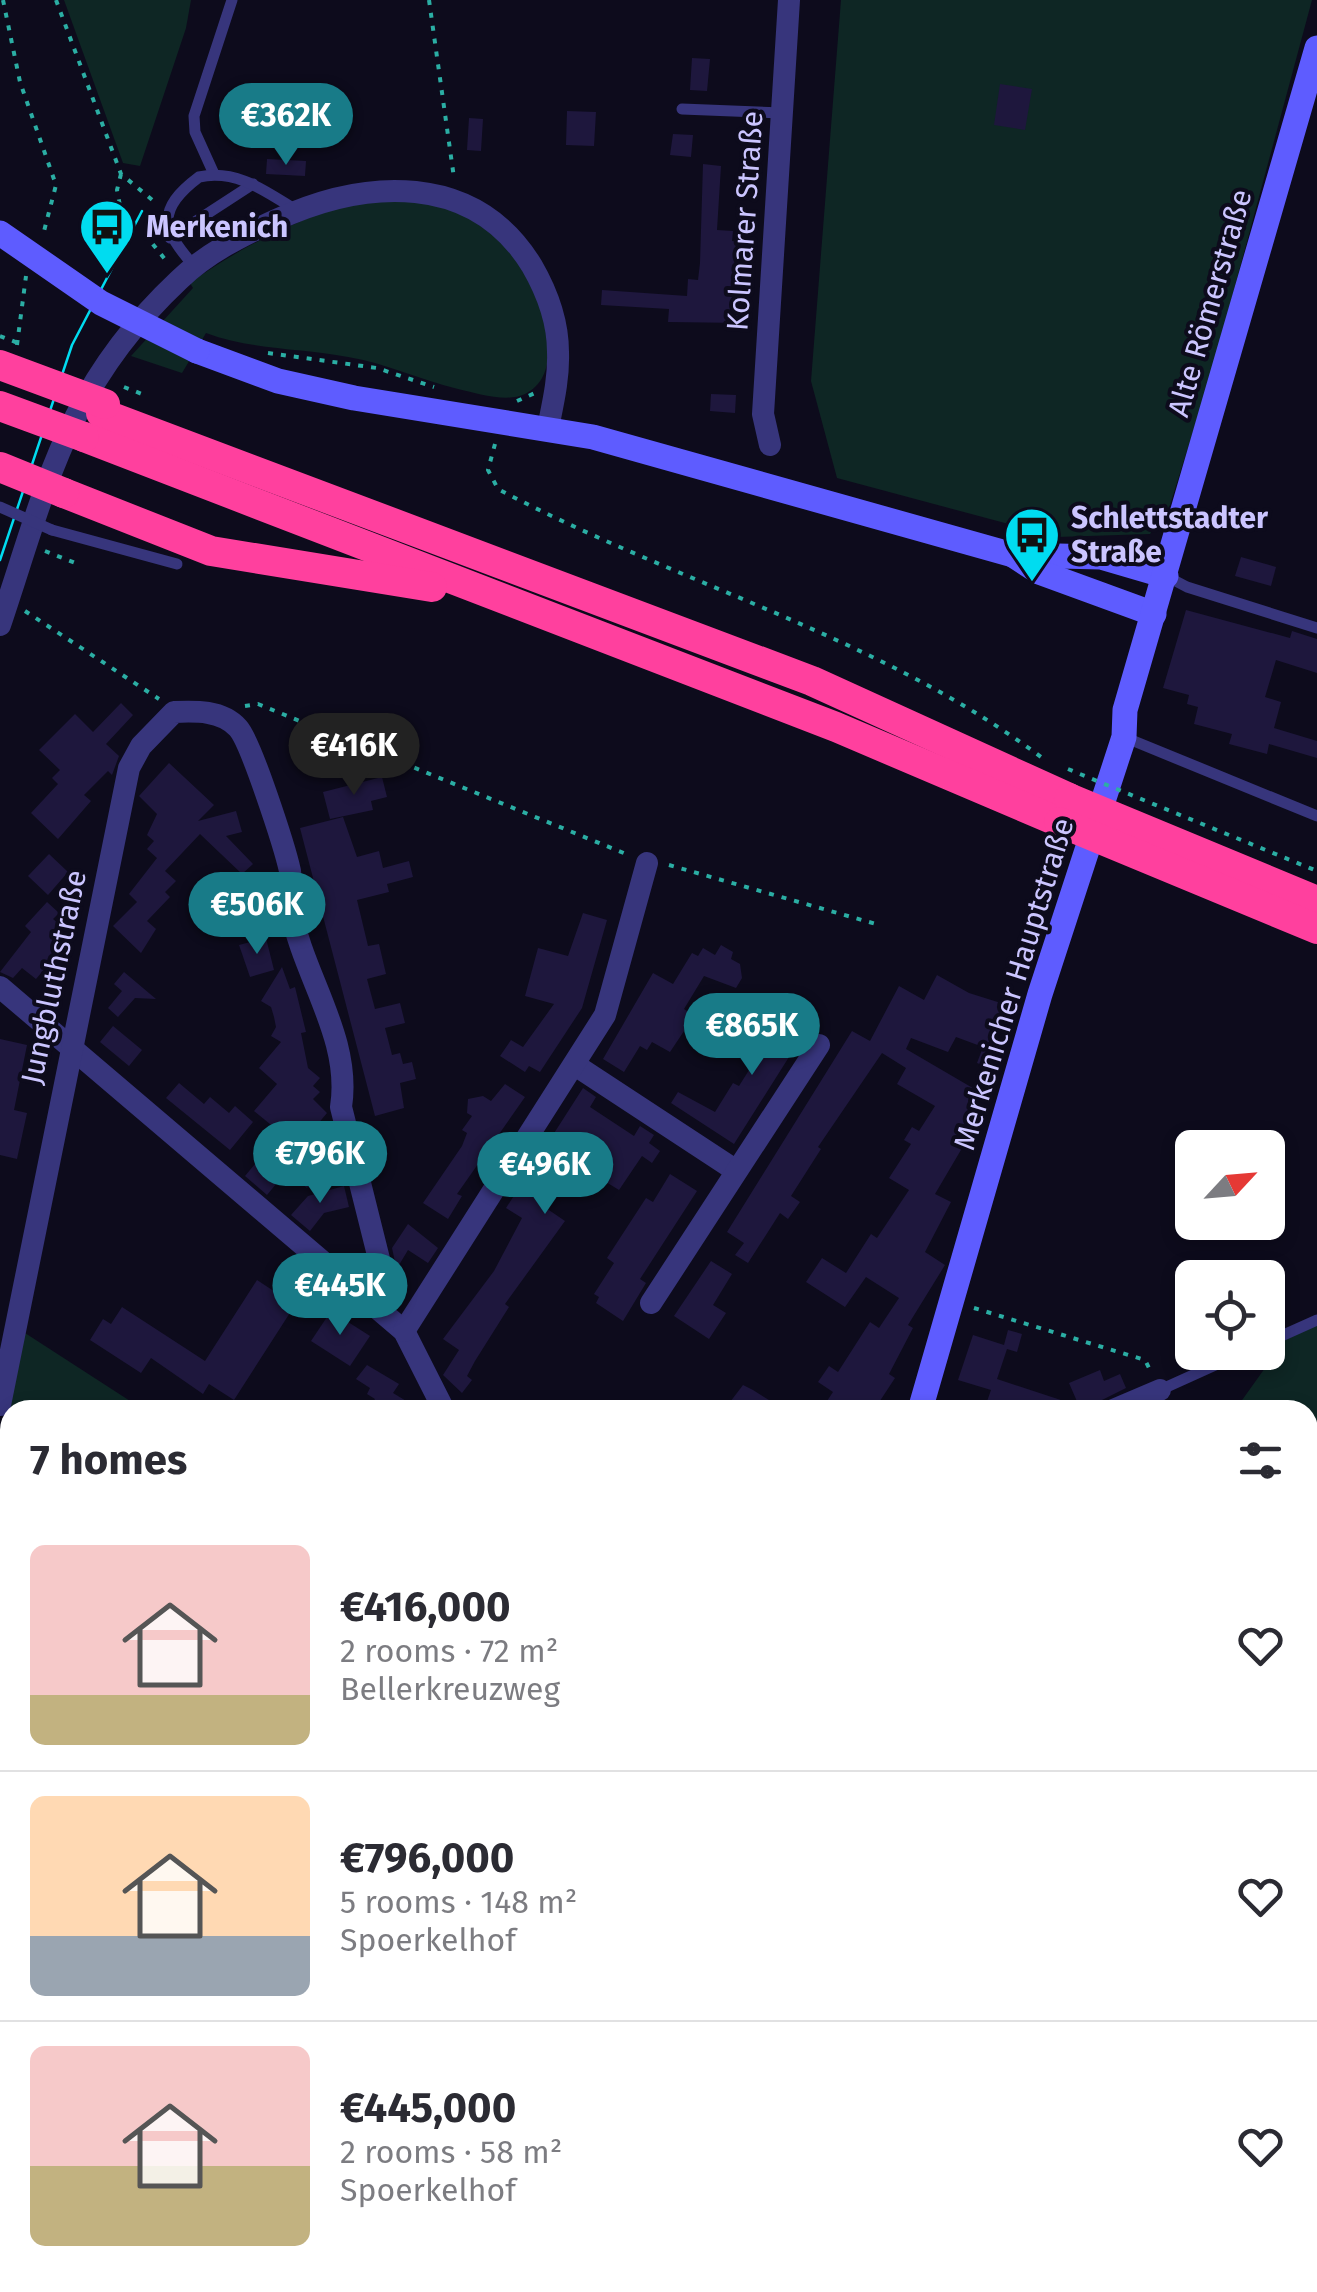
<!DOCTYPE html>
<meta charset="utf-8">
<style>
body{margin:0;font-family:"Fira Sans",sans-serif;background:#f2f2f3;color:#2b2b33;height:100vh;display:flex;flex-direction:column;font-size:38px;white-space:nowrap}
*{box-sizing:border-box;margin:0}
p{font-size:32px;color:#7c7c81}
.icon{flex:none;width:55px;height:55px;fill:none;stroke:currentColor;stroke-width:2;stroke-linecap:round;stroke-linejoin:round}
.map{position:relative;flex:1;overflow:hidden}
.panel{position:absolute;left:0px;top:1400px;width:1318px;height:892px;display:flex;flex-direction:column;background:#fff;border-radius:30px 30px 0 0;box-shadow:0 5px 15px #0003}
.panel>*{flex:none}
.needle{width:65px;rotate:64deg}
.buttons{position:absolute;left:1175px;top:1130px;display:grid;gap:20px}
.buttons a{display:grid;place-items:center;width:110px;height:110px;border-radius:15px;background:#fff;box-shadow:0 5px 15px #0003;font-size:50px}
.price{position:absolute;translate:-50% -85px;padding:0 22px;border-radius:35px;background:#187b88;color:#fff;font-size:32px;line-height:65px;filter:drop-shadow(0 2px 5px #0008)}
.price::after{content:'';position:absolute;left:50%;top:60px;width:30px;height:22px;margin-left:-15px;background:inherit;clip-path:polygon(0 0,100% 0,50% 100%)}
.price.on{background:#222;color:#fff}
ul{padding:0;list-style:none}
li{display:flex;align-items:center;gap:30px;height:250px;padding:0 30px}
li+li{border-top:2px solid #e1e1e2}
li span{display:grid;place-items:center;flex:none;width:280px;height:200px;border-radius:15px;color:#555}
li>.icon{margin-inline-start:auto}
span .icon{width:120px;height:120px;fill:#fffc;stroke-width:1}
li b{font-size:42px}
h2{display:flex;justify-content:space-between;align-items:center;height:120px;padding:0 30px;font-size:42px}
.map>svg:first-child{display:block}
</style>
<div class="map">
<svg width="1317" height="2292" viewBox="0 0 1317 2292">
<rect width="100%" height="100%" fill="#0d0b1c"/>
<!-- green -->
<g fill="#0e2624">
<polygon points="64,0 191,0 186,28 140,166 123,163"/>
<polygon points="841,0 1312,0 1214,364 1170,505 1150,534 1057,537 837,478 811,381"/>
<path d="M358 200C394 200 429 197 462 214 480 224 497 237 511 252 536 281 573 371 525 394 507 403 476 393 458 389 420 380 386 363 348 357 299 348 252 350 206 333L182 373 131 356 193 288 190 283C247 243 293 222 358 200Z"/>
<polygon points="1317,1324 1317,2292 1048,2292 1053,2282 1308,2282 1308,1410 1235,1410 1265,1368 1249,1358"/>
<polygon points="25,1333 144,1410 10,1410 10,1703 0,1694 0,1452"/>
</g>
<!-- building -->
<g fill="#1e173d">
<polygon points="692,58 710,59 707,91 690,90"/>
<polygon points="1000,84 1032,89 1025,130 994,125"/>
<polygon points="567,111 596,112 594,146 566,145"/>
<polygon points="469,118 483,119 481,151 467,150"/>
<polygon points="673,134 693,135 691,157 670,155"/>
<polygon points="267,159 306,161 305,176 266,174"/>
<polygon points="703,164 721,166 717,230 733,231 732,241 743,242 738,302 744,302 744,323 668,322 669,309 601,305 602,290 687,296 688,279 698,280 700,263"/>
<polygon points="711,394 736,395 735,413 710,411"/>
<polygon points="1241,557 1276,567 1271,586 1235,576"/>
<polygon points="1186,610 1290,638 1292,631 1317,639 1317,673 1276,660 1265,697 1281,702 1274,728 1317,741 1317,758 1269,744 1267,754 1229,744 1232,734 1194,724 1198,707 1187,704 1189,695 1163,688"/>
<polygon points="121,703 133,715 106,744 119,756 112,775 108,771 84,795 91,801 58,839 31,813 58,784 52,778 60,770 39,750 75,714 93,732"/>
<polygon points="169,763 214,805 198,821 236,811 242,832 226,836 253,864 242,874 200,834 165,871 176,881 165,892 170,897 147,921 156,929 141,953 113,926 137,902 129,894 157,858 147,849 154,841 147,835 157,814 139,796"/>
<polygon points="382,777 387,797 371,801 373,810 330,819 323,792"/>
<polygon points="343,817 357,857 379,851 383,868 409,861 413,877 387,884 389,892 357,900 368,946 379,944 386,974 367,979 375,1009 400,1003 405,1023 385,1028 392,1055 400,1053 403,1064 412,1062 416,1079 400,1083 404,1108 375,1116 300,828"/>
<polygon points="49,854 68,872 48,895 28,876"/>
<polygon points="47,902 59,913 53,919 60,925 50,936 63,947 36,979 22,968 13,978 0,972 31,932 25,926"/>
<polygon points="583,913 607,920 582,1008 540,1072 529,1066 525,1072 500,1056 511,1040 523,1047 554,1004 525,996 538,948 568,956"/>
<polygon points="266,938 274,970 250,977 239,945"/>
<polygon points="721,945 733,952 731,959 740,964 742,978 736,988 704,976 684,1009 694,1016 670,1052 652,1042 647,1050 640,1046 624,1072 603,1059 653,973 673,984 692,953 698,956 703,948 715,955"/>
<polygon points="282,967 290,989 295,987 306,1032 301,1033 308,1068 320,1078 313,1086 320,1092 313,1099 327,1113 312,1131 337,1153 307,1188 286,1172 267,1195 245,1176 281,1133 254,1111 277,1084 259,1068 281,1042 271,1036 276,1027 274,1017 271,1007 261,1001"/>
<polygon points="124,972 156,999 135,998 118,1017 108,1008 122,991 114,984"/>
<polygon points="937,975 969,993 1004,1004 992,1041 1002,1045 993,1069 977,1063 983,1047 956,1037 948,1052 911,1038 906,1049 983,1094 960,1133 968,1138 935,1194 951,1202 925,1252 945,1265 908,1325 913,1328 889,1374 895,1378 874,1410 821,1410 833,1392 818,1382 829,1366 838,1372 870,1322 879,1328 899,1298 866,1277 845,1307 806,1282 822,1258 846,1273 871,1234 877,1238 909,1190 889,1178 911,1144 904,1140 912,1127 919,1131 935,1106 897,1084 906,1068 882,1053 818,1147 821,1149 791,1196 800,1202 788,1219 780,1213 748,1263 735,1255 744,1243 727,1232 852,1031 870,1041 899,986 924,1000"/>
<polygon points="784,1002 813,1019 734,1144 671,1103 678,1092 715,1112 733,1083 739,1086 773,1032 764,1026"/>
<polygon points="113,1026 142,1050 129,1066 100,1042"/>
<polygon points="0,1039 27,1045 14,1110 27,1113 17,1159 0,1155"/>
<polygon points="179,1083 204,1104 210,1097 229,1113 235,1106 253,1122 230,1150 166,1098"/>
<polygon points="505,1084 525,1097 457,1194 462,1196 448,1219 423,1203 462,1146 467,1133 462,1130 472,1116 467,1113 468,1099 483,1096 491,1101"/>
<polygon points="583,1088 596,1097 590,1107 634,1136 640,1126 654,1135 649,1143 660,1151 652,1163 642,1156 619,1190 606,1182 600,1191 567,1170 543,1206 565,1221 505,1304 509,1307 475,1361 467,1376 472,1380 462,1393 443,1375 459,1350 443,1339 494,1271 522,1218 506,1208"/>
<polygon points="670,1174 697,1191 640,1279 646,1283 623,1321 596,1303 599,1297 594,1294 614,1263 607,1258 646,1198 653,1202"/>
<polygon points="344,1186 349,1207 324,1213 310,1231 291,1215 308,1196"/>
<polygon points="408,1224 438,1248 428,1263 408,1250 399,1265 395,1262 392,1248"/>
<polygon points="711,1261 732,1274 713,1305 726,1313 709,1339 674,1316"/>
<polygon points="257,1280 295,1305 234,1400 209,1384 203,1394 151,1358 141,1373 90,1340 103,1319 111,1324 122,1307 205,1361"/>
<polygon points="331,1311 370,1336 350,1366 311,1341"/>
<polygon points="1008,1330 1022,1334 1017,1352 1007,1349 997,1379 1079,1406 1069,1383 1100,1370 1104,1381 1120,1374 1126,1388 1102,1400 1098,1410 984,1410 991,1390 958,1380 973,1335 1004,1345"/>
<polygon points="367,1365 399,1384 393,1393 421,1410 368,1410 375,1399 367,1394 370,1388 356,1379"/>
<polygon points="743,1385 753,1390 785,1410 724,1410"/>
</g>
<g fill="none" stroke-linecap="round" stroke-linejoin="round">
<!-- path -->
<g stroke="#2baea4" stroke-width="4" stroke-dasharray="5 8" stroke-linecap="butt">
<polyline points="3,0 20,82 56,185 43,235"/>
<polyline points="56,0 121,174 156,203"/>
<polyline points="429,0 454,178"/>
<polyline points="121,174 117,190 121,211"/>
<polyline points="152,221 147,237 168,263"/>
<polyline points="0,336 18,343"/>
<polyline points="17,345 26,276"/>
<polyline points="268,353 377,368 434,387"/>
<polyline points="124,387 147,396"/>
<polyline points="517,401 535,393"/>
<path d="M495 444 488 470 498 489C675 583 879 636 1041 757"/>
<polyline points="45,551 78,564"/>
<polyline points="25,611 159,699"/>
<polyline points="245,706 258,704 631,856"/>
<polyline points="1068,769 1080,774"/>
<polyline points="669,865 876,924"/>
<polyline points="276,1292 295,1262"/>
<polyline points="974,1308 1145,1360 1150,1370"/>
<polyline points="1308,1689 1317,1694"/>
<polyline points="1308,1990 1317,1978"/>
<polyline points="1010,2292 1015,2282"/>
<polyline points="1086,2292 1094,2282"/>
</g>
<!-- lane -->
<g stroke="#37357c" stroke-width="11">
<polyline points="682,109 782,113"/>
<polyline points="214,174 195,132 194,116 232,0"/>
<polyline points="170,238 253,184"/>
<path d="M195 267C162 230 155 210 199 177 237 169 265 191 296 210"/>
<polyline points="52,530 177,564"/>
<polyline points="1166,576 1187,587 1317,628"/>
<polyline points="1124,737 1317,816"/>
<polyline points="1268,1342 1317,1320"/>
<polyline points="1160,1390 1244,1352"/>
<polyline points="736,2282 749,2292"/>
</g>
<!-- street -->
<g stroke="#37357c" stroke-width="22">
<polyline points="770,445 763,414 789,0"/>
<path d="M0 625C47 485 66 386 179 280 207 253 241 236 276 220 365 179 474 171 532 266 547 292 558 322 558 352 559 378 553 403 548 428"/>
<polyline points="0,987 404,1331 444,1410"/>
<polyline points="575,1065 735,1170"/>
<polyline points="651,1303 819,1045"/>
<polyline points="404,1331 605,1015 647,863"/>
<path d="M0 1405 129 768 141 746 174 712C195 711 222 710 238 728 251 742 285 848 290 871 292 883 289 896 291 909 302 975 352 1037 341 1107L385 1283 375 1305"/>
<polyline points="1113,1410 1160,1390"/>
<polyline points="0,1777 10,1776"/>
<polyline points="0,1977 10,1985"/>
<polyline points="435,2282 450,2292"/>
<polyline points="680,2292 686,2282"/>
</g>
<!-- secondary -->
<g stroke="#5e5cff" stroke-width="25">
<polyline points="197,351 278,381 354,398 593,437 1013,555 1101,557 1166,576"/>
<polyline points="1013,555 1039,572 1154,614"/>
<polyline points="920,1410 1040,994 1124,737 1125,710 1317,48"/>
<polyline points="403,2292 410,2282"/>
</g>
<!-- highway -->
<g stroke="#ff409e" stroke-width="30">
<polyline points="101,413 812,681 1069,798"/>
<polyline points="84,437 836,727 1059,822"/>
<polyline points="64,493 211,551 432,587"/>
</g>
<!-- tram -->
<polyline stroke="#00dcf0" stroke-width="2.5" points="0,560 72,345 142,211"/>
<!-- path-bridge -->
<polyline stroke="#2baea4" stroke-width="4" stroke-dasharray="5 8" stroke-linecap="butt" points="1080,774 1317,871"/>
<!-- lane-bridge -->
<polyline stroke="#37357c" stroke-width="11" points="0,507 52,530"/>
<!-- secondary-bridge -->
<polyline stroke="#5e5cff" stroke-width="25" points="0,233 101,303 197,351"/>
<!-- highway-bridge -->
<g stroke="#ff409e" stroke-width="30">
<polyline points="0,365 105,404"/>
<polyline points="0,406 84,437"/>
<polyline points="0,467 64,493"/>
<polyline points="1069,798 1317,901"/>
<polyline points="1059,822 1317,929"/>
</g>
</g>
<!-- icons -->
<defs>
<g id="bus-pin" transform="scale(2.875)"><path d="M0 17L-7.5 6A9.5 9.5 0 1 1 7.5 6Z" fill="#00dcf0" stroke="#0d0b1c"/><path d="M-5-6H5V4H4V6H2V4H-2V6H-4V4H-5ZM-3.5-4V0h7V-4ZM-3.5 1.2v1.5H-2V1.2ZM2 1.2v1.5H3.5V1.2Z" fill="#111"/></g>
</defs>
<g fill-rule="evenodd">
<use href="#bus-pin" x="107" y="227"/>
<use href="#bus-pin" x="1032" y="535"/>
</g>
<g text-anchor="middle" stroke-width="8" stroke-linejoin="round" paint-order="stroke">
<!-- street labels -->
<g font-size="30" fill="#cbc5ff" stroke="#0d0b1c">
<text transform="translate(745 221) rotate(-86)" y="10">Kolmarer Straße</text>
<text transform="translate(1210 303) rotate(-74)" y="10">Alte Römerstraße</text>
<text transform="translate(54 977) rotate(-78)" y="10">Jungbluthstraße</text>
<text transform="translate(1014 984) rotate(-73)" y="10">Merkenicher Hauptstraße</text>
</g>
<!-- poi labels -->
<g font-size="30" font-weight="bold" fill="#cbc5ff" stroke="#0d0b1c" text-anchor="start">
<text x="146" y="237">Merkenich</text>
<text x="1071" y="528">Schlettstadter<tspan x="1071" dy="34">Straße</tspan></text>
</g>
</g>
</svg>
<div class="buttons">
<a><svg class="needle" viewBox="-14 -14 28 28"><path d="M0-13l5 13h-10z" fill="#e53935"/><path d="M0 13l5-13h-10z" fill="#7c7c81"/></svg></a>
<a><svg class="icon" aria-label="locate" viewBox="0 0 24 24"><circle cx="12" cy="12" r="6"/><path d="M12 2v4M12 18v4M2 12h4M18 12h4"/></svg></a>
</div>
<b class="price" style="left:286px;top:168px">€362K</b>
<b class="price on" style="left:354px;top:798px">€416K</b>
<b class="price" style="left:257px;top:957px">€506K</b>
<b class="price" style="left:752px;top:1078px">€865K</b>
<b class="price" style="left:320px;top:1206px">€796K</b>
<b class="price" style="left:545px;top:1217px">€496K</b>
<b class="price" style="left:340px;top:1338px">€445K</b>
<section class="panel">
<h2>7 homes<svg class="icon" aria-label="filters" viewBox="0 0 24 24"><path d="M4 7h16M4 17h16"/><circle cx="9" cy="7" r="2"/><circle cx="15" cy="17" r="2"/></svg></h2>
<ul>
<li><span style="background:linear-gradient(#f6c9c9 75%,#c2b280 0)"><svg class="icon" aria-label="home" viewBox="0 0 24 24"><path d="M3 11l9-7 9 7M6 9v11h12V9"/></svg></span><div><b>€416,000</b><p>2 rooms · 72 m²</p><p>Bellerkreuzweg</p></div><svg class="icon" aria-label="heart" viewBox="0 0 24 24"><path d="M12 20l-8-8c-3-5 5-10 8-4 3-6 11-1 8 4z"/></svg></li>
<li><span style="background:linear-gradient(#ffd9b3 70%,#9aa5b1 0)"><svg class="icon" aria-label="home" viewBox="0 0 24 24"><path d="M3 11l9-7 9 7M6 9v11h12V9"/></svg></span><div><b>€796,000</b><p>5 rooms · 148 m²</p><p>Spoerkelhof</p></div><svg class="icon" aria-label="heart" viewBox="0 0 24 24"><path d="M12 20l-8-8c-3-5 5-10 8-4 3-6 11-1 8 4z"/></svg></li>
<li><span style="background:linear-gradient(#f6c9c9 60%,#c2b280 0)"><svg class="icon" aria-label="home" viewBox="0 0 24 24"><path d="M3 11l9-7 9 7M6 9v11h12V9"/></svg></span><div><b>€445,000</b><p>2 rooms · 58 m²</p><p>Spoerkelhof</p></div><svg class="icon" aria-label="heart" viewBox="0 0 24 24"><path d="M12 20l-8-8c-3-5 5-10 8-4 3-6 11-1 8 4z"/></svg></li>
</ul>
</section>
</div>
